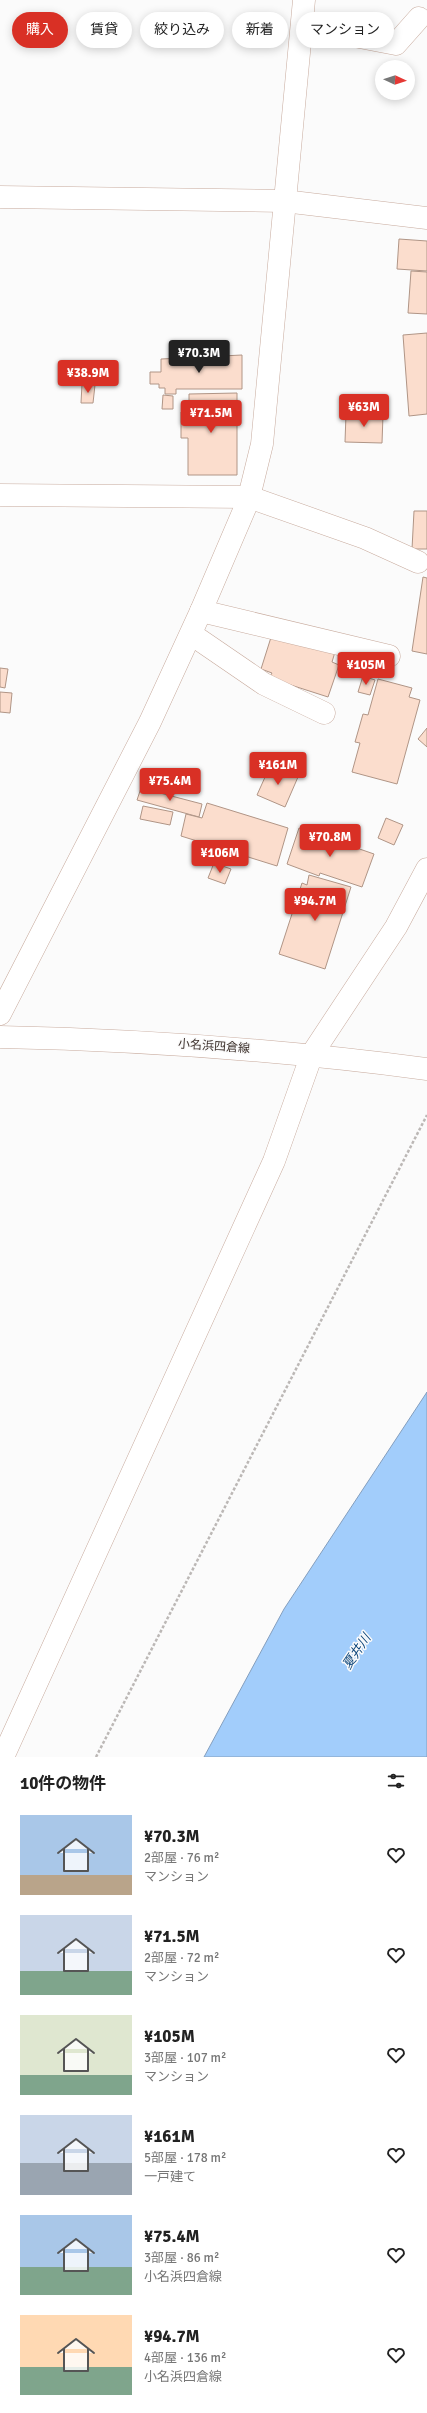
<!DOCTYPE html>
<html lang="ja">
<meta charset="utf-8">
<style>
body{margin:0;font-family:Signika,"Noto Sans JP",sans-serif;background:#f6f6f6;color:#222;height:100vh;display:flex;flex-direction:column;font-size:15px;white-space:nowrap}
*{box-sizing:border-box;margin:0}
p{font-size:13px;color:#767676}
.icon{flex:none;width:22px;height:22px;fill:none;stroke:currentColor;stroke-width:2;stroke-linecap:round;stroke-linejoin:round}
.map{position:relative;height:1757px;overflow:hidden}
.panel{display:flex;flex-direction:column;background:#fff;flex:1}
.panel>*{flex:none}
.guide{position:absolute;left:12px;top:12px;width:403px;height:36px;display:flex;gap:8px}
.needle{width:26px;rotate:93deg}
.fabs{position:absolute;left:375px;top:60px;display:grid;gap:8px}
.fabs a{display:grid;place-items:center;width:40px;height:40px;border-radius:50%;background:#fff;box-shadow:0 2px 10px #0003;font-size:20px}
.price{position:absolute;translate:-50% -34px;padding:0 9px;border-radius:4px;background:#d93025;color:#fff;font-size:13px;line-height:26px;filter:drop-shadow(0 1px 2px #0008)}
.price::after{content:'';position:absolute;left:50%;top:24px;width:12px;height:9px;margin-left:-6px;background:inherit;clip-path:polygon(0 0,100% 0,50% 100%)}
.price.active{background:#222;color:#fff}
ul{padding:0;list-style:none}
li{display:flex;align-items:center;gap:12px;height:100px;padding:0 20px}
li span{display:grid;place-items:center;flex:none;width:112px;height:80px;border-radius:0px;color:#555}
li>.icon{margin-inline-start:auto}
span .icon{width:48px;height:48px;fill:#fffc;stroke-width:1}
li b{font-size:17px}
h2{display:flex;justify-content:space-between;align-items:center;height:48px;padding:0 20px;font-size:17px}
.pill{padding:0 14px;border-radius:18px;background:#fff;box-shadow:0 2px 10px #0003;font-size:14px;line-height:36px}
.pill.active{background:#d93025;color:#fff}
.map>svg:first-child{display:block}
</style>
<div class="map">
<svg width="427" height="1757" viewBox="0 0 427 1757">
<rect width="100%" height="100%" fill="#fbfbfb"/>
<!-- water -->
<polygon fill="#a2cdfb" stroke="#849ebd" points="427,1392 427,1757 204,1757 284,1609"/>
<!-- building -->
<g fill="#fbddcd" stroke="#b09586">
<polygon points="399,239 427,241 427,271 397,269"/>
<polygon points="411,271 427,272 427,314 408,313"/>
<polygon points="427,333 427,414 409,416 403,335"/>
<polygon points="242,355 242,389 176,389 176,394 165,394 165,388 159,388 159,384 150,384 150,372 161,372 161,359"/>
<polygon points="82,384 95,385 93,403 81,403"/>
<polygon points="237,393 237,475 188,475 188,438 181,438 181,412 189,412 189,394"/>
<polygon points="163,395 173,396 173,409 162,409"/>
<polygon points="346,414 383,415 382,443 345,442"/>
<polygon points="414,511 427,511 427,549 412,549"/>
<polygon points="423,577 427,578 427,654 412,651"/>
<polygon points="273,631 335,652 332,662 339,665 328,697 269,678 272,673 261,669"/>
<polygon points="346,651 381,661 377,677 341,667"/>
<polygon points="0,668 8,669 5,688 0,687"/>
<polygon points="363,676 375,680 370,695 358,692"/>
<polygon points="378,679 412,688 409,697 420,700 397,784 352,772 360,743 355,742 363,714 368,715"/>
<polygon points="0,692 12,693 10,713 0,712"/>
<polygon points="427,728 427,747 418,739"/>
<polygon points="270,766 298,777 285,807 257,795"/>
<polygon points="141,788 202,804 199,817 137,800"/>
<polygon points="207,803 288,828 277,866 181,836 186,814 202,818"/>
<polygon points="143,806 173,812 170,825 140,819"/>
<polygon points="386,818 403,825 394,845 378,838"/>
<polygon points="299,828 374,854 362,887 320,873 319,876 287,864"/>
<polygon points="214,863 231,869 225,884 208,878"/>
<polygon points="309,875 351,887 325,969 279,954 302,883 307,885"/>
</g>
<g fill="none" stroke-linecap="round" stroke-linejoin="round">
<!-- minor casing -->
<g stroke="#c8ab9e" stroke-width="23">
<g id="minor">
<polyline points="302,26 396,44 419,18"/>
<polyline points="0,197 284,201 427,218"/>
<polyline points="0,495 249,497 365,538 418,562"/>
<polyline points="201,611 389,656"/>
<polyline points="191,634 264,684 324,713"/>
<polyline points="0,1014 150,722 201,611 248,501 262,444 304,0"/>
<polyline points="3,1757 274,1161 312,1054 396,927 427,869"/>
</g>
</g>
<!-- primary casing -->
<g stroke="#c8ab9e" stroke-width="23">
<path id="primary" d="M0 1037C145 1040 283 1050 427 1069"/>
</g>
<!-- path -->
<polyline stroke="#bcb8b6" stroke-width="2.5" stroke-dasharray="3 2" stroke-linecap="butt" points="96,1757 427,1115"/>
<!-- minor -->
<use href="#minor" stroke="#fff" stroke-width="22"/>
<!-- primary -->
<use href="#primary" stroke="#fff" stroke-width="22"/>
</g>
<g text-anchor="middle" stroke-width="3" stroke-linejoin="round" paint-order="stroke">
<!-- street labels -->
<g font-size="12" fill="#3d312c" stroke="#fbfbfb">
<text transform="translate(214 1046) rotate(4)" y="4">小名浜四倉線</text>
</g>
<!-- water labels -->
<g font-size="13" font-style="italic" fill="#11497d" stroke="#fbfbfb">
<text transform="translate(356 1651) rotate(-56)" y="5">夏井川</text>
</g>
</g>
</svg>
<div class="fabs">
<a><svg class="needle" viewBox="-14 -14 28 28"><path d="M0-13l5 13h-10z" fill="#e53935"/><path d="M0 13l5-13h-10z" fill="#767676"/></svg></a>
</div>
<b class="price active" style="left:199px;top:374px">¥70.3M</b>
<b class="price" style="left:88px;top:394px">¥38.9M</b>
<b class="price" style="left:364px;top:428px">¥63M</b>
<b class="price" style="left:211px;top:434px">¥71.5M</b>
<b class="price" style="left:366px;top:686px">¥105M</b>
<b class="price" style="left:278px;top:786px">¥161M</b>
<b class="price" style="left:170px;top:802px">¥75.4M</b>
<b class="price" style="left:330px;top:858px">¥70.8M</b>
<b class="price" style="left:220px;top:874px">¥106M</b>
<b class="price" style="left:315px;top:922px">¥94.7M</b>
<div class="guide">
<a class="pill active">購入</a>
<a class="pill">賃貸</a>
<a class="pill">絞り込み</a>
<a class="pill">新着</a>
<a class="pill">マンション</a>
</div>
</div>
<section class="panel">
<h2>10件の物件<svg class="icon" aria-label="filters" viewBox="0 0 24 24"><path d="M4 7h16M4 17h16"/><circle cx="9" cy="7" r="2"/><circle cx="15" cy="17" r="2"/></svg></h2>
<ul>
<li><span style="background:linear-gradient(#a9c7e8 75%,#b9a48a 0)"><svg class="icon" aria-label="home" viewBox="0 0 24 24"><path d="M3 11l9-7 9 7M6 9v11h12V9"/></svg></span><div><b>¥70.3M</b><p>2部屋 · 76 m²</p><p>マンション</p></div><svg class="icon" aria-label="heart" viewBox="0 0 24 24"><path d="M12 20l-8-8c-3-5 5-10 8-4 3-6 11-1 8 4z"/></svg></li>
<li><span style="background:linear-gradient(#c9d6e8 70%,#7fa58c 0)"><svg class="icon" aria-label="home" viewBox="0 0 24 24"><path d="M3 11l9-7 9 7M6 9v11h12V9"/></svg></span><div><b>¥71.5M</b><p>2部屋 · 72 m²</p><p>マンション</p></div><svg class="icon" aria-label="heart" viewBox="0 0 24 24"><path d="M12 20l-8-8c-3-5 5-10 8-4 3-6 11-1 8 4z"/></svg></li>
<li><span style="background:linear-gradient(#dfe7d0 75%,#7fa58c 0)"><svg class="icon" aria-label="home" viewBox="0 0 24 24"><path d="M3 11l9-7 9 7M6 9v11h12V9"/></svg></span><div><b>¥105M</b><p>3部屋 · 107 m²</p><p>マンション</p></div><svg class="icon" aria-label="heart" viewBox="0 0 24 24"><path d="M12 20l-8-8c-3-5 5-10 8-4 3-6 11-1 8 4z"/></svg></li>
<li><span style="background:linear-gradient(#c9d6e8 60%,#9aa5b1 0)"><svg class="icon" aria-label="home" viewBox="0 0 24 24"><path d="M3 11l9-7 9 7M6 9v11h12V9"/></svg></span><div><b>¥161M</b><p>5部屋 · 178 m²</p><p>一戸建て</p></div><svg class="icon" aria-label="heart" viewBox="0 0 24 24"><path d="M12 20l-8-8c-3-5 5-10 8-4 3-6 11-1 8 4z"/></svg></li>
<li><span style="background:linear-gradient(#a9c7e8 65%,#7fa58c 0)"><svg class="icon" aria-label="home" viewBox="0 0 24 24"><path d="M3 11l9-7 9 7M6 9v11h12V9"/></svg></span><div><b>¥75.4M</b><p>3部屋 · 86 m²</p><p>小名浜四倉線</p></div><svg class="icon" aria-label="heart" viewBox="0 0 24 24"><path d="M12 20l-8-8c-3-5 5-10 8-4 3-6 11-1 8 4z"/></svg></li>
<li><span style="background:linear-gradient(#ffd9b3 65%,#7fa58c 0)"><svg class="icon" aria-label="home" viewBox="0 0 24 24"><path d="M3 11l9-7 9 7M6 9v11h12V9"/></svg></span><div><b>¥94.7M</b><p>4部屋 · 136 m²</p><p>小名浜四倉線</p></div><svg class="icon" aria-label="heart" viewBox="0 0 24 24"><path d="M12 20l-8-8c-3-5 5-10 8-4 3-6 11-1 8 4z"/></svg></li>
</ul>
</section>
